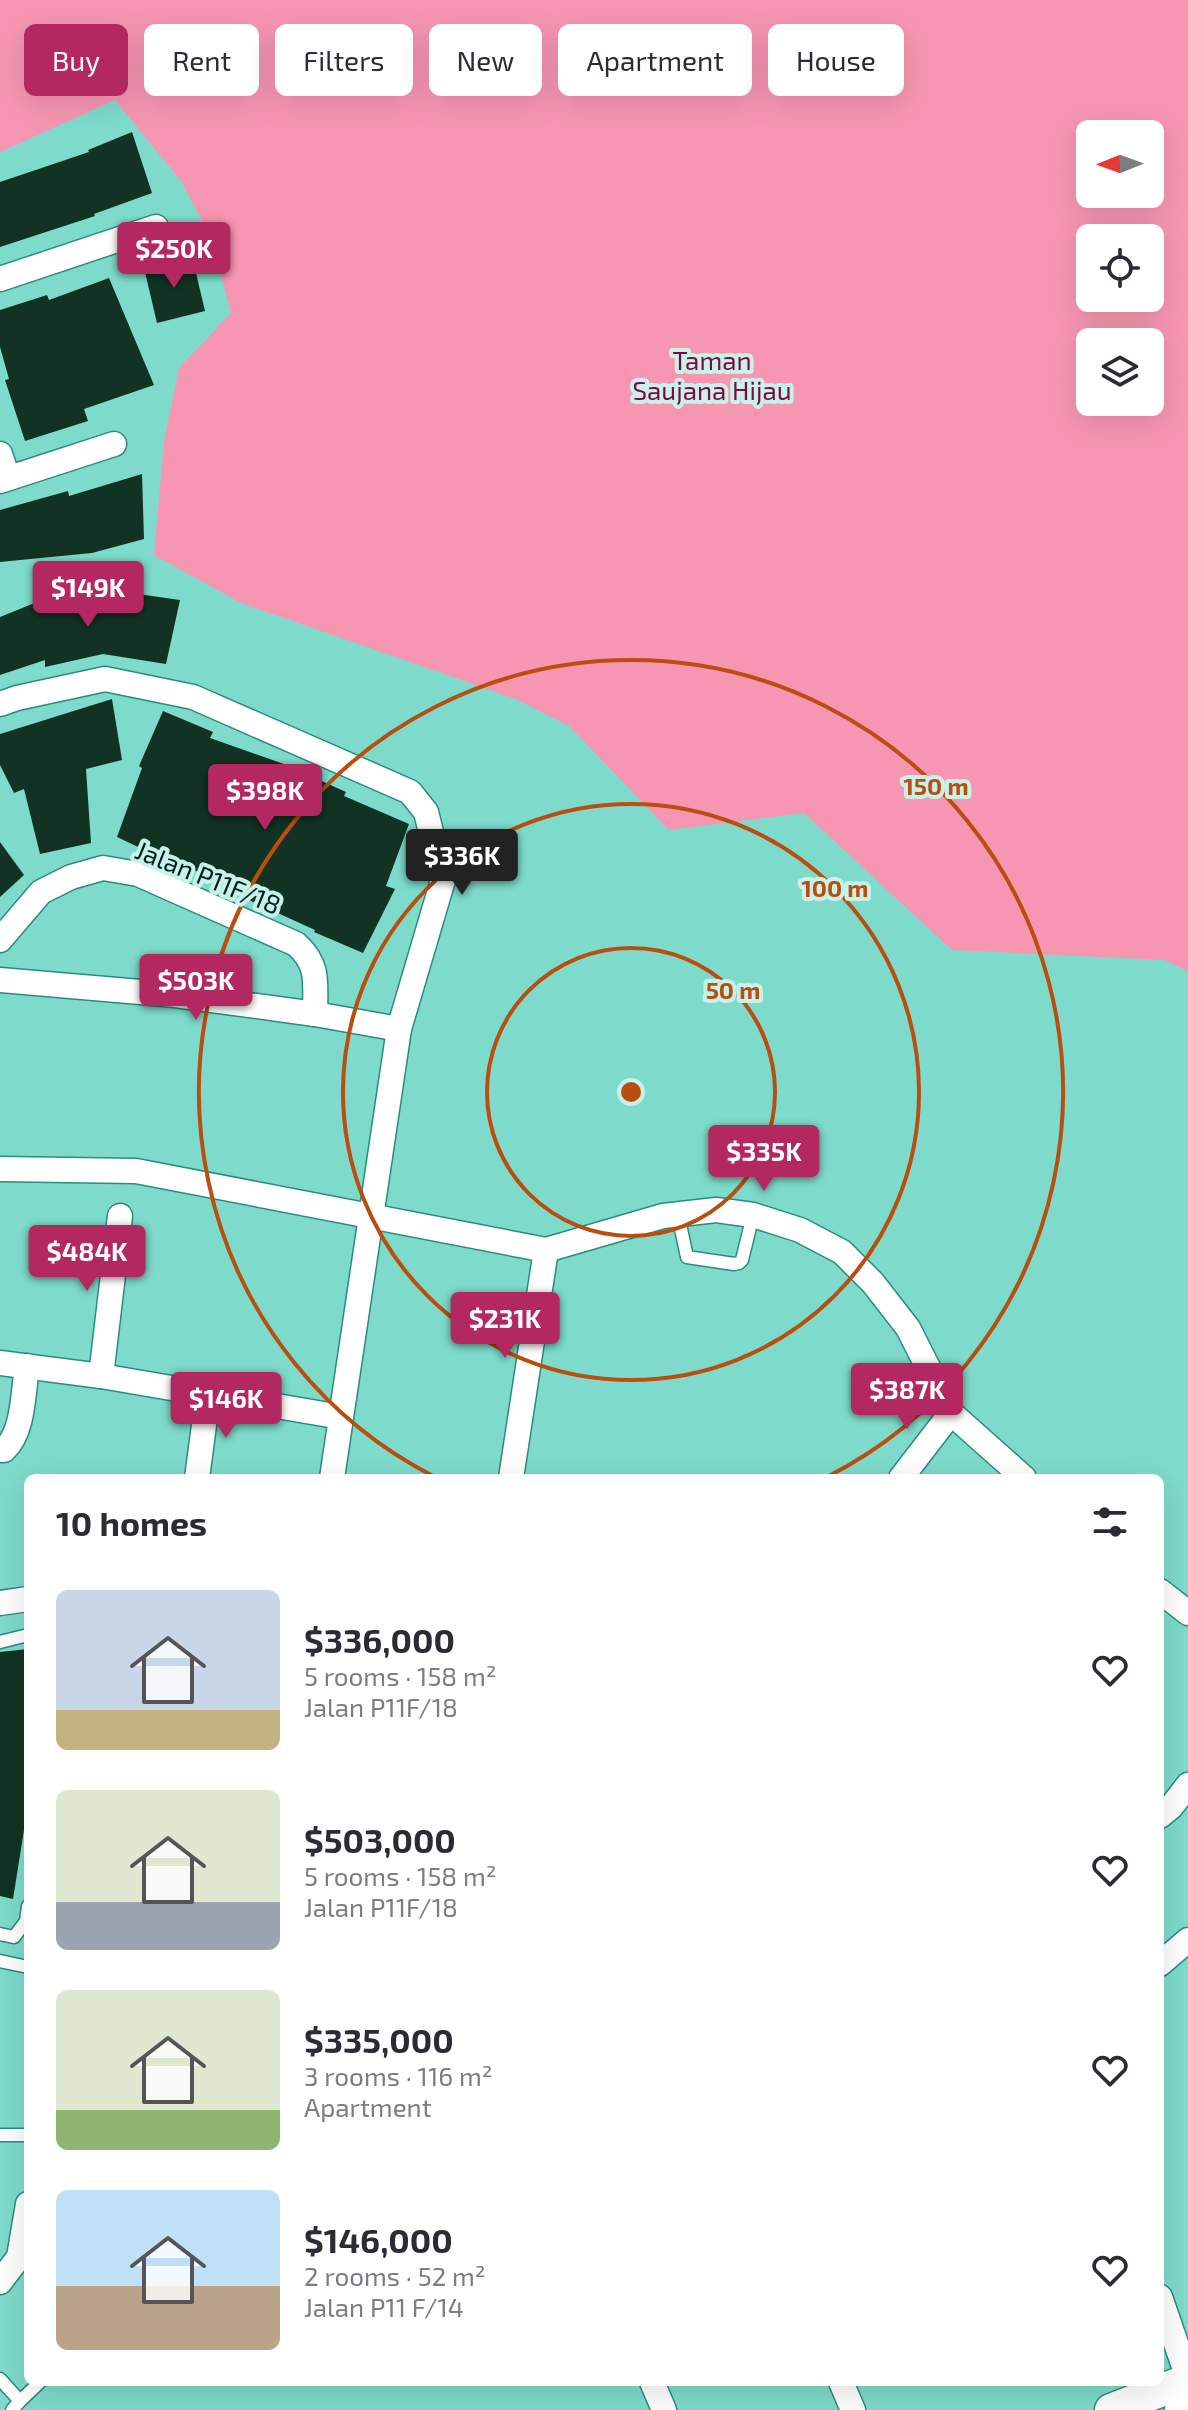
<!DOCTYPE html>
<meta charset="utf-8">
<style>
body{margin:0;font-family:"Exo 2",sans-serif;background:#f7f7f7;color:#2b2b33;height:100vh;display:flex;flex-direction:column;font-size:30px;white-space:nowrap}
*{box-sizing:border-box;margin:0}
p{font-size:26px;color:#7c7c81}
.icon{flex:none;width:44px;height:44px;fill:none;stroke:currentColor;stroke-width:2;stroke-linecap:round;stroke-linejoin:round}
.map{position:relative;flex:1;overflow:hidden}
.panel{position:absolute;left:24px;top:1474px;width:1140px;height:912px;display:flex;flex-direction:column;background:#fff;border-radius:12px;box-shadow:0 8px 32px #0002}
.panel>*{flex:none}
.guide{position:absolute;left:24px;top:24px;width:1140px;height:72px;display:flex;gap:16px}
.needle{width:52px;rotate:269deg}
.buttons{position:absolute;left:1076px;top:120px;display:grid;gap:16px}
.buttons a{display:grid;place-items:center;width:88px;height:88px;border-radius:12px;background:#fff;box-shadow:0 8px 32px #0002;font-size:40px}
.price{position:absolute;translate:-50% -68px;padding:0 18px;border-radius:8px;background:#b42861;color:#fff;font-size:26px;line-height:52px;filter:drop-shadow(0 2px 4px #0008)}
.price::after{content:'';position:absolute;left:50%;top:48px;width:24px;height:18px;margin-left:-12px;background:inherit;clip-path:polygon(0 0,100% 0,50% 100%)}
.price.current{background:#222;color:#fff}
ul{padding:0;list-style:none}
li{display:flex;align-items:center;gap:24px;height:200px;padding:0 32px}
li span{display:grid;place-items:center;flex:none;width:224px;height:160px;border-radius:12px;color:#555}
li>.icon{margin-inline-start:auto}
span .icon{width:96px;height:96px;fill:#fffc;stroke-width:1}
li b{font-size:34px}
h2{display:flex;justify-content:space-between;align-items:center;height:96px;padding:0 32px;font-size:34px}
.tag{padding:0 28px;border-radius:12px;background:#fff;box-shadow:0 8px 32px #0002;font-size:28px;line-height:72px}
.tag.current{background:#b42861;color:#fff}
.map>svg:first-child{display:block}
</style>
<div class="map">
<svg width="1188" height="2410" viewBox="0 0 1188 2410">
<rect width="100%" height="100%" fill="#7edbcb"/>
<!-- green -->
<path fill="#f796b2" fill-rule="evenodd" d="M0 0H1188V971L1164 960 952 950 804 813 669 830 569 726 516 699 241 603 154 555 164 441 179 368 231 313 211 238 181 181 115 100 0 152ZM1090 134H1150V194H1090ZM1090 238H1150V298H1090ZM1090 342H1150V402H1090Z"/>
<!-- building -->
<g fill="#123324">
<polygon points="132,132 152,193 94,214 95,216 0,247 0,182 89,152 88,150"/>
<polygon points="192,256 205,311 157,323 144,268"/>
<polygon points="109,278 154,385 84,409 88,421 25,441 5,380 9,379 0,347 0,310 47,295 49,300"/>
<polygon points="142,474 144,539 92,553 0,562 0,510 68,491 69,496"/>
<polygon points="95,588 180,600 166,664 103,654 45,667 45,660 0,675 0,617 37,602"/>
<polygon points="112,699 122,760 86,769 91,843 40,854 24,789 14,793 0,765 0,734"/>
<polygon points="163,711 213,732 210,738 284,764 346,792 344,796 409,824 386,886 395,889 363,953 314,932 315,930 249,900 250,898 170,858 168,861 117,837 142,768 139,766"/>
<polygon points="0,842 24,875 0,897"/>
<polygon points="28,1649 28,1805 13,1899 0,1896 0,1652"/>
</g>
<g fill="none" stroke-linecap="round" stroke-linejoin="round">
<!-- lane casing -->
<g stroke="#288c7e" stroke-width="15">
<g id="lane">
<polyline points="678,1215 687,1257 734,1264 739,1263 742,1260 753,1215"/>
<polyline points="0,1642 28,1635"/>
<polyline points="0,1934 14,1937 26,1921 28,1906"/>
<polyline points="0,1961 28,1967"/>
<polyline points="0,2135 28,2135"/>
<polyline points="0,2379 20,2401 12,2410"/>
<polyline points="20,2401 40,2382"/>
</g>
</g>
<!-- street casing -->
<g stroke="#288c7e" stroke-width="27">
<g id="street">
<polyline points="0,279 156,227"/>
<polyline points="0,454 8,478"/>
<polyline points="0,481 114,444"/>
<polyline points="0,704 17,698 105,679 193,697 410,792 426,812 443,880 399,1029 332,1478"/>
<path d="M0 940 41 892 71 877 103 868 138 874 296 944C320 965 315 984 315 1014"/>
<polyline points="0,980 175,995 315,1014 399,1029"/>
<polyline points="0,1169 136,1171 546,1250 663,1216 716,1210 753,1215 800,1230 842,1252 873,1283 908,1328 951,1413 1024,1478"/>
<polyline points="0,1363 101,1376 341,1417"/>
<polyline points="101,1376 120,1216"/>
<path d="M0 1450H4C24 1432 23 1392 27 1366"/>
<polyline points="197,1478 208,1395"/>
<polyline points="511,1478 546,1250"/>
<polyline points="901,1478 951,1413"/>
<polyline points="1160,1591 1188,1613"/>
<polyline points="0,1603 28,1599"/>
<polyline points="1160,1816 1171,1807 1188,1785"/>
<polyline points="1160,1964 1188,1940"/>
<polyline points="0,2282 19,2257 28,2204"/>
<polyline points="1160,2297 1188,2378"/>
<polyline points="652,2382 664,2410"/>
<polyline points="841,2382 853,2410"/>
</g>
</g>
<!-- secondary casing -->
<g stroke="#288c7e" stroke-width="35">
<g id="secondary">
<polyline points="1111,2410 1188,2380"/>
<polyline points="1181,2410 1188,2407"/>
</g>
</g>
<!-- lane -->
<use href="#lane" stroke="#fff" stroke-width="12"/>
<!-- street -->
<use href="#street" stroke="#fff" stroke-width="24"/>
<!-- secondary -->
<use href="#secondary" stroke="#fff" stroke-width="32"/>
</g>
<!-- distance rings -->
<g fill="none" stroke="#ba4e0f" stroke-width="4">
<circle cx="631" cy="1092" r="144"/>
<circle cx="631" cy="1092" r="288"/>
<path d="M435 1477A432 432 0 1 1 827 1477"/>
</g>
<g text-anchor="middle" stroke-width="8" stroke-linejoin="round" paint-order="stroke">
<!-- park labels -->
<g font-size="26" fill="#7f093f" stroke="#c7f2e9">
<text x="712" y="370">Taman<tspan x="712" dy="30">Saujana Hijau</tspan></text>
</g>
<!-- street labels -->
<g font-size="26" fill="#02201b" stroke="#c7f2e9">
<text transform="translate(208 878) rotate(22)" y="9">Jalan P11F/18</text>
</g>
</g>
<circle cx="631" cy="1092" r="12" fill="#ba4e0f" stroke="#c7f2e9" stroke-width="4"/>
<g font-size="24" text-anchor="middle" font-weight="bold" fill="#ba4e0f" stroke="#c7f2e9" stroke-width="8" stroke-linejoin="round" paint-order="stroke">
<text x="936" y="795">150 m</text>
<text x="835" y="897">100 m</text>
<text x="733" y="999">50 m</text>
</g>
</svg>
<div class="buttons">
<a><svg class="needle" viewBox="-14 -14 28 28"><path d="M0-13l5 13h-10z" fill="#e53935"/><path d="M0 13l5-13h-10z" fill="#7c7c81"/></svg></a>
<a><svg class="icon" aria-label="locate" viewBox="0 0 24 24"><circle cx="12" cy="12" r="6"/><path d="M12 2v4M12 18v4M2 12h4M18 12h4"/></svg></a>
<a><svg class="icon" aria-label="layers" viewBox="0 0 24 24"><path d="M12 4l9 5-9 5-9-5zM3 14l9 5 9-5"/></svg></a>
</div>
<b class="price" style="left:174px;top:290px">$250K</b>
<b class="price" style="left:88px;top:629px">$149K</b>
<b class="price" style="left:265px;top:832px">$398K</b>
<b class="price current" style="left:462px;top:897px">$336K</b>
<b class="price" style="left:196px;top:1022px">$503K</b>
<b class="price" style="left:764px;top:1193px">$335K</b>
<b class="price" style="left:87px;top:1293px">$484K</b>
<b class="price" style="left:505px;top:1360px">$231K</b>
<b class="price" style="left:907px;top:1431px">$387K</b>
<b class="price" style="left:226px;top:1440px">$146K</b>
<div class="guide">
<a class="tag current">Buy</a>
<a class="tag">Rent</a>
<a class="tag">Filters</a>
<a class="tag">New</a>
<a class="tag">Apartment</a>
<a class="tag">House</a>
</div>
<section class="panel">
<h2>10 homes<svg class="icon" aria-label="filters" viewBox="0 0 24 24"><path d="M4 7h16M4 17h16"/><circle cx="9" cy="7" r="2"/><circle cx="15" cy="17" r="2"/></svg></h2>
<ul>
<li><span style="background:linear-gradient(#c9d6e8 75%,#c2b280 0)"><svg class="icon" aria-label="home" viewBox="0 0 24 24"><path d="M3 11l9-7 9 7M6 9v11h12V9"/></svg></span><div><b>$336,000</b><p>5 rooms · 158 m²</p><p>Jalan P11F/18</p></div><svg class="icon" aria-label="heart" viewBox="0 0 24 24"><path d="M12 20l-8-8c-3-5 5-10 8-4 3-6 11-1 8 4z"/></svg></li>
<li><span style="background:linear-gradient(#dfe7d0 70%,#9aa5b1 0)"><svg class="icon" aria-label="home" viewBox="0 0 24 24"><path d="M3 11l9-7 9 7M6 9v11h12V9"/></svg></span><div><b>$503,000</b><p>5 rooms · 158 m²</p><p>Jalan P11F/18</p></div><svg class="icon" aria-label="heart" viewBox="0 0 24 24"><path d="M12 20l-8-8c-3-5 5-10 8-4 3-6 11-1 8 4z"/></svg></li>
<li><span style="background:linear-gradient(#dfe7d0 75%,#8fb573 0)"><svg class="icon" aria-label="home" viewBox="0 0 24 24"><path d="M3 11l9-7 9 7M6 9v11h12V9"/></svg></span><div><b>$335,000</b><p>3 rooms · 116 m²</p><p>Apartment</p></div><svg class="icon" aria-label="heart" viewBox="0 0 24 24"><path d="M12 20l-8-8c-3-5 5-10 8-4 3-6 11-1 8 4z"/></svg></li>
<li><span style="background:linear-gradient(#bfe0f5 60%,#b9a48a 0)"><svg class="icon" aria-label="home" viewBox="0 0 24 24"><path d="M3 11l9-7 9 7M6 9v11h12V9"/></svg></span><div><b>$146,000</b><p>2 rooms · 52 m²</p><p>Jalan P11 F/14</p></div><svg class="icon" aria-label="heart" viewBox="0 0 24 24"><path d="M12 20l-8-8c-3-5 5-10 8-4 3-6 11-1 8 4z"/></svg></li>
</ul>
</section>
</div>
